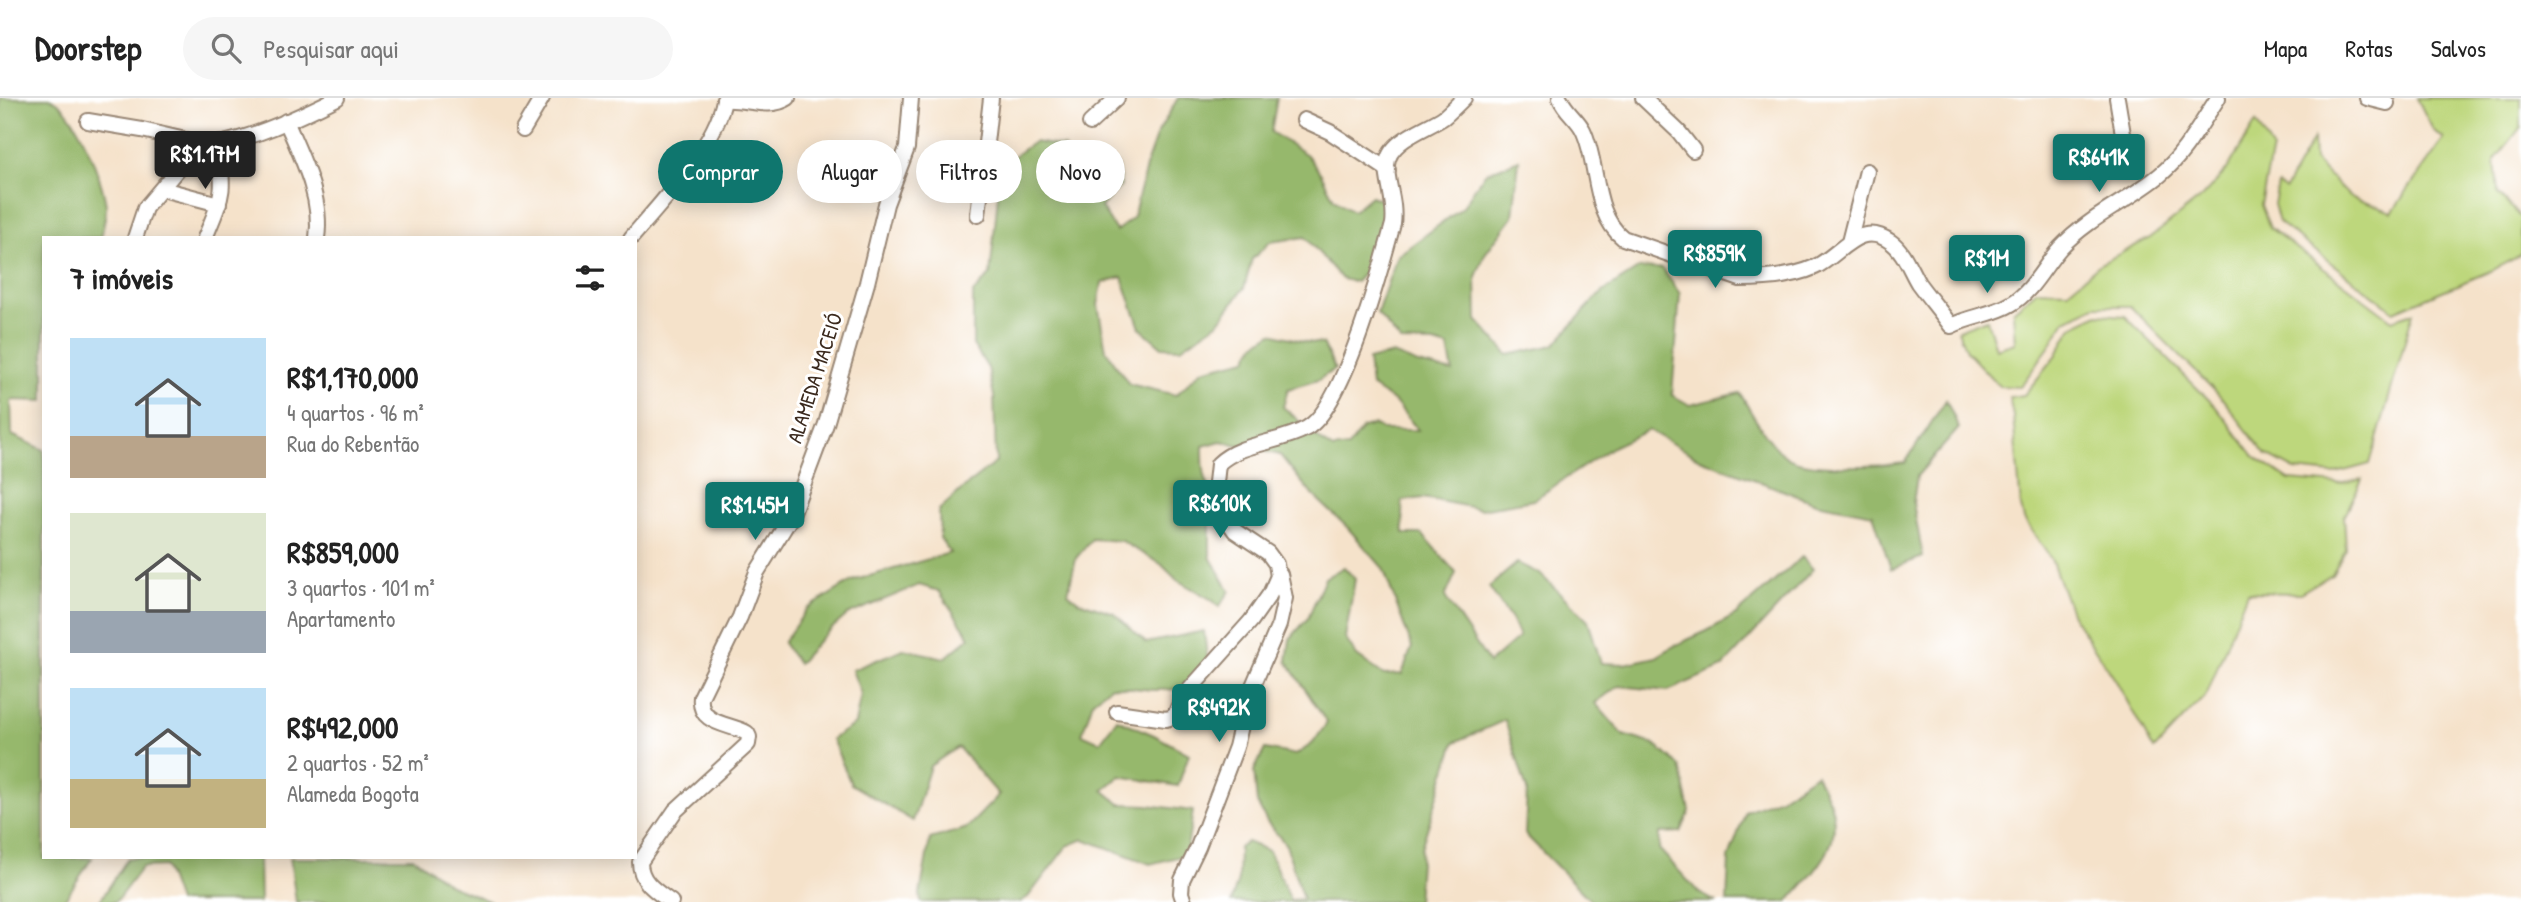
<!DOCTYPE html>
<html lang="pt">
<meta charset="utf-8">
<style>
body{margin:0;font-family:"Patrick Hand",sans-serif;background:#f6f6f6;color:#222;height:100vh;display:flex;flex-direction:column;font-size:26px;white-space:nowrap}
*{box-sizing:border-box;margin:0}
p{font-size:23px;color:#767676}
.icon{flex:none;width:38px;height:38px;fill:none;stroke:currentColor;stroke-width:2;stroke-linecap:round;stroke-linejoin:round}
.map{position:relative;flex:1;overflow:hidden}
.drawer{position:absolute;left:42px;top:138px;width:595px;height:623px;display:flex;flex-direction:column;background:#fff;border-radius:0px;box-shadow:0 4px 18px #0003}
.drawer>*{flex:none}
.banner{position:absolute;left:658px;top:42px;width:665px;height:63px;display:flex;gap:14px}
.price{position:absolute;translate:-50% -60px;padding:0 16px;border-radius:7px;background:#0f766e;color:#fff;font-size:23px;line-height:46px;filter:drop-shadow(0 2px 4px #0008)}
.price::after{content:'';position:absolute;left:50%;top:42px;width:21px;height:16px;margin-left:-10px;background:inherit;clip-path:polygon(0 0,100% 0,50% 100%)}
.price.current{background:#222;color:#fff}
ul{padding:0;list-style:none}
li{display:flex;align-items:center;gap:21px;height:175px;padding:0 28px}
li span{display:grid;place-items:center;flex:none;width:196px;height:140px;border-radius:0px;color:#555}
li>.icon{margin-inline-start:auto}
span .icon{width:84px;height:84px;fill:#fffc;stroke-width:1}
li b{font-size:30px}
h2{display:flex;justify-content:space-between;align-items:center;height:84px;padding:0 28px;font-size:30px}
.pill{padding:0 24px;border-radius:32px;background:#fff;box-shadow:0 4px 18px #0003;font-size:24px;line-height:63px}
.pill.current{background:#0f766e;color:#fff}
header{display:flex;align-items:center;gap:42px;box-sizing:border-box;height:98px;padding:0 35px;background:#fff;border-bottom:2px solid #e0e0e0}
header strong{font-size:33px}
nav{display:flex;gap:38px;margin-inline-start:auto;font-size:24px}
.search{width:490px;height:63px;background:#f6f6f6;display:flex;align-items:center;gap:18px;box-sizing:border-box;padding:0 24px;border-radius:38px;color:#767676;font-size:26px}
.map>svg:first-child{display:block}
</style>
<header>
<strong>Doorstep</strong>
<div class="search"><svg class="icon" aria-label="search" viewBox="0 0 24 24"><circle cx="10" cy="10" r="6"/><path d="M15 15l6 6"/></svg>Pesquisar aqui</div>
<nav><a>Mapa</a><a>Rotas</a><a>Salvos</a></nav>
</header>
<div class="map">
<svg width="2521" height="804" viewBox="0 0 2521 804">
<rect width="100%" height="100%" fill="#fff"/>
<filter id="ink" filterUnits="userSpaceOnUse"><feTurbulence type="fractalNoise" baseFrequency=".0143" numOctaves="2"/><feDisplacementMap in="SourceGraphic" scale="14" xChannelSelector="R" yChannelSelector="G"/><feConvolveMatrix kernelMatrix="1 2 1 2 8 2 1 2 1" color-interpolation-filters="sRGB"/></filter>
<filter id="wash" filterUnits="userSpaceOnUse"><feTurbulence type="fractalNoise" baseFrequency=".00686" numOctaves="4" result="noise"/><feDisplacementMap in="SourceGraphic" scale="28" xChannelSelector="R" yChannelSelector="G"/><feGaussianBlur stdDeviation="1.57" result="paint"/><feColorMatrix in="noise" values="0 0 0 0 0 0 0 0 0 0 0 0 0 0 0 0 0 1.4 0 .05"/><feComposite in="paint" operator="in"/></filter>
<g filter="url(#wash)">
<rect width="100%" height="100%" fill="#f5e2ca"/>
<!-- green -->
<g fill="#bdd77c" stroke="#7c804d" stroke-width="2">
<polygon points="2417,0 2521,0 2521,29 2495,62 2498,96 2521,120 2521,156 2493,172 2394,213 2279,125 2274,106 2278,87 2285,91 2313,41 2314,62 2350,99 2392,114 2444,41 2433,32"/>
<polygon points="2256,24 2272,51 2261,107 2270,130 2392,222 2413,215 2370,366 2333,376 2295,372 2265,356 2221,299 2130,208 2095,208 2065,222 2049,249 2020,289 1999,288 1966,253 1958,232 1987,221 1996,251 2015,245 2013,213 2037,192 2068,193 2100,166 2150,140 2202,99 2226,73"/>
<polygon points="2098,216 2125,218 2215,308 2254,358 2289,382 2338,386 2362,381 2344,419 2346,451 2332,476 2300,495 2247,494 2207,596 2154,652 2116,583 2072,517 2051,461 2024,421 2021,409 2013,318 2009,299 2024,297 2056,258 2072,229"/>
</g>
<!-- forest -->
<g fill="#96b86c" stroke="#687145" stroke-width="2">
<path d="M0 0C13 0 37 0 49 0 75 7 103 82 106 108 106 118 103 130 101 140H44V303L11 302 12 337 44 352V760H92L63 804H0Z"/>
<path d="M1178 0H1277L1271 34 1307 57 1321 76 1334 101 1353 113 1371 98 1388 105 1374 164 1356 184 1342 181 1305 139 1270 144 1252 161 1244 190 1218 225 1181 250 1162 249 1140 230 1122 179 1102 185 1098 207 1106 252 1129 286 1176 297 1202 272 1247 261 1255 246 1272 235 1306 244 1323 246 1335 271 1318 282 1288 291 1283 309C1302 324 1312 338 1333 351L1348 349 1363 330 1374 327 1383 332H1418L1395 304 1371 288 1368 262 1393 256 1418 266 1453 274 1448 249 1434 245 1401 244 1377 215 1397 158 1462 110 1485 75 1519 62 1513 118 1485 156 1476 179 1477 222 1508 257 1554 247 1596 200 1610 189 1638 171 1662 170 1680 196 1672 297 1690 307 1740 295C1752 316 1766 342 1785 358 1803 373 1881 368 1905 365L1946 302 1959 330 1917 378 1913 405 1923 459 1891 471 1873 416 1816 405 1700 361 1648 332 1614 348 1533 402 1481 411 1423 400 1402 403 1404 436H1422L1456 475 1445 499 1489 565 1519 539 1512 523 1489 489 1517 465 1540 476 1588 522 1601 565 1624 566 1656 559 1676 547 1707 533 1736 517 1802 459 1813 471 1723 569 1668 593 1619 588 1595 605 1623 637 1654 646 1680 668 1690 713 1681 734 1660 735 1659 751 1699 795 1716 804H1592L1525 736 1527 692 1505 622 1455 644 1421 750 1417 804H1231L1238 782 1239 750 1247 744 1269 753 1290 802 1303 801 1286 747 1267 724 1257 705 1254 673 1265 651 1296 657 1313 645 1327 625 1287 563 1290 541 1308 520 1325 480 1344 469 1355 481 1345 540 1357 558 1384 577 1402 576 1412 549 1383 470 1347 429 1309 393 1280 357 1221 343 1203 348C1203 381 1204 388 1229 411V422L1210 423V459L1230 493 1219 509 1212 502 1177 482 1161 466 1121 443 1092 441 1076 460 1068 495 1078 503 1114 515 1146 545 1204 533 1209 575 1183 591 1153 592 1111 588 1093 603 1082 636 1100 644 1117 621 1154 637 1189 656 1178 688 1120 678 1103 692 1120 706 1148 707 1193 713 1186 757 1150 766 1084 741 1067 748 1028 799 1020 804H921L920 796 930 741 967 730 999 697 958 649 930 668 913 723 851 686 832 641 855 626 861 596 852 572 903 551 945 560 970 539 939 493 919 487 847 517 821 540 798 566 783 545 807 511 852 483 950 455 940 440 939 412 967 387 996 364 994 298 988 270 973 247V195L990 177 1001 67 1034 44 1064 49 1077 83 1117 66 1121 88 1101 109 1116 133 1133 120 1148 61 1157 36Z"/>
<path d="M1816 676C1821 687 1829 699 1832 711 1842 752 1812 775 1788 804H1727L1729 760 1746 713 1780 700Z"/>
<polygon points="128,760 259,760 260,804 178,804 165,768 142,769 118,801 114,804 99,804"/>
<polygon points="290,760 414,760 450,787 491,804 296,804"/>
</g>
</g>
<g filter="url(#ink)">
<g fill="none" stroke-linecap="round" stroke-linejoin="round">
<!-- minor casing -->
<g stroke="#988674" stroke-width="18">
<g id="minor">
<path d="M1560 0C1565 13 1577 20 1583 32 1599 65 1592 115 1623 140L1740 181C1764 181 1793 179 1815 169 1841 157 1859 121 1891 144 1904 153 1910 172 1918 185 1929 200 1941 214 1951 228 1970 218 1993 217 2011 206 2033 193 2044 168 2060 150 2089 119 2128 103 2160 77 2185 56 2200 27 2218 0"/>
<polyline points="1643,0 1679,34 1693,52"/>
<polyline points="2117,0 2125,48"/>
<polyline points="2367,0 2387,5"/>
<path d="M724 2C745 0 770 12 788 0"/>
<polyline points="1304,22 1330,34 1388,72"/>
<path d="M88 23 142 32 207 47C245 45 303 17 337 0"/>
<path d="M286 23C301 58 323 100 317 140"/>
<polyline points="1090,25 1117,0"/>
<polyline points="523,32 542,0"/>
<polyline points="162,91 219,106"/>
<polyline points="978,117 991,0"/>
<polyline points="135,140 145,110 182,66 193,54 207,47"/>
<path d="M205 140C223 96 226 94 217 46"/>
<path d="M631 140C661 105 716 47 724 2"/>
<polyline points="1849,144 1867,73"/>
<path d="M1117 614 1166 621 1174 619 1183 599 1251 523 1270 496 1278 478 1276 466 1268 455 1235 433 1214 403 1218 366C1241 344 1279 346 1307 330 1344 309 1381 170 1393 126 1396 104 1387 87 1387 67 1388 42 1427 31 1444 19 1451 13 1457 7 1464 0"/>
<path d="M671 804C656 793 640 784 640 764L675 713 748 646 749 639 747 635C729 625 698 627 701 599L740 519 757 474 791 419 826 326 867 185 886 106 907 50 911 0"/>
<polyline points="1184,804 1181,795 1182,782 1198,749 1236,649 1247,602 1279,527 1285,500 1280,476"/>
</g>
</g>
<!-- minor -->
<use href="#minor" stroke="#fff" stroke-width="14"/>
</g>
</g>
<g text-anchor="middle" stroke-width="6" stroke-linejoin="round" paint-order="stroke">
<!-- street labels -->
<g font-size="21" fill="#3b2a1e" stroke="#fff">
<text transform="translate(815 280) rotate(-72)" y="7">ALAMEDA MACEIÓ</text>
</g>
</g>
</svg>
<b class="price current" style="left:205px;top:93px">R$1.17M</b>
<b class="price" style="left:2099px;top:96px">R$641K</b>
<b class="price" style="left:1715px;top:192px">R$859K</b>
<b class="price" style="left:1987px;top:197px">R$1M</b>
<b class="price" style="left:1220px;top:442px">R$610K</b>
<b class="price" style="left:755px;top:444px">R$1.45M</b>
<b class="price" style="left:1219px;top:646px">R$492K</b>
<div class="banner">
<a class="pill current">Comprar</a>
<a class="pill">Alugar</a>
<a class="pill">Filtros</a>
<a class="pill">Novo</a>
</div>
<section class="drawer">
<h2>7 imóveis<svg class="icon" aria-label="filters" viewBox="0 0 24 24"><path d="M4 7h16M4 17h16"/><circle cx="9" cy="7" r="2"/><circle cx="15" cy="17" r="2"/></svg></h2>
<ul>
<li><span style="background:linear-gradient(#bfe0f5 70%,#b9a48a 0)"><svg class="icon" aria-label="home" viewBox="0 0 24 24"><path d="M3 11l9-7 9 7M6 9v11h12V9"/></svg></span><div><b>R$1,170,000</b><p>4 quartos · 96 m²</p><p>Rua do Rebentão</p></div></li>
<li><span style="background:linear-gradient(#dfe7d0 70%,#9aa5b1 0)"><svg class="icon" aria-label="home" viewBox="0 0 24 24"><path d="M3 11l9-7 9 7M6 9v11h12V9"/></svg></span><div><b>R$859,000</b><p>3 quartos · 101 m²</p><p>Apartamento</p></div></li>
<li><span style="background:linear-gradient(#bfe0f5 65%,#c2b280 0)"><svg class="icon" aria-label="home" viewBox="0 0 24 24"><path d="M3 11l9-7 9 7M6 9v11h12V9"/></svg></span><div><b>R$492,000</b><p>2 quartos · 52 m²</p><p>Alameda Bogota</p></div></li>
</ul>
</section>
</div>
